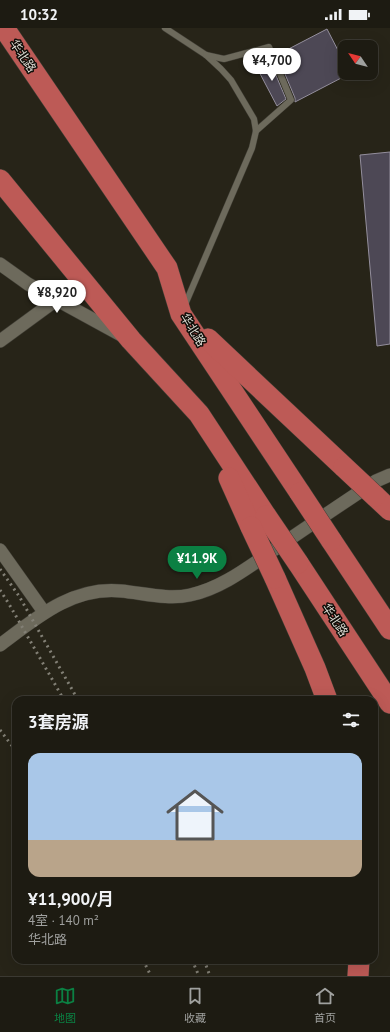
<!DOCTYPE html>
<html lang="zh">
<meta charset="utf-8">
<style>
body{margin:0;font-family:"PT Sans","Noto Sans SC",sans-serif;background:#2a2820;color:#f1f3f6;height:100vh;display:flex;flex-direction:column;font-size:15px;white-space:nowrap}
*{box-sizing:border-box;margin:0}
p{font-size:13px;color:#a0a19f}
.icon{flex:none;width:22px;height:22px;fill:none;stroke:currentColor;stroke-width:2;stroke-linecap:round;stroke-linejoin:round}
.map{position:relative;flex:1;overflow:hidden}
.drawer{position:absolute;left:12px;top:668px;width:366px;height:268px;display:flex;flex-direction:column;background:#1d1b12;border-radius:12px;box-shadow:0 4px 16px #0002,0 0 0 1px #3b3932}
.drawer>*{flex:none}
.needle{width:26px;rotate:305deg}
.controls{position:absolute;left:338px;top:12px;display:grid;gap:8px}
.controls a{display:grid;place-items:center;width:40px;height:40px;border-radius:8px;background:#1d1b12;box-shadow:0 4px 16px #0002,0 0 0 1px #3b3932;font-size:20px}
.price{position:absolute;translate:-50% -34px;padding:0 9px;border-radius:14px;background:#fff;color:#222;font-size:13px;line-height:26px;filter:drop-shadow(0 1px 2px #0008)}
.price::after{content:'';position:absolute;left:50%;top:24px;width:12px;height:9px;margin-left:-6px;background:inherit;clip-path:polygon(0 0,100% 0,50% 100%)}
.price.active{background:#0b8043;color:#fff}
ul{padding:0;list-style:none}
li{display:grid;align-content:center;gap:8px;height:212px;padding:0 16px}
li+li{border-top:1px solid #3b3932}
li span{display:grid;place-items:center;height:124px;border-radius:12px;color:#555}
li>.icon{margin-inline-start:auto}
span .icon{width:72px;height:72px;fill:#fffc;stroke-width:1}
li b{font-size:17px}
h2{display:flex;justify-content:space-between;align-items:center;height:48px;padding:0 16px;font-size:17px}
.status{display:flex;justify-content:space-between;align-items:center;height:28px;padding:0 20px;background:#1d1b12;direction:ltr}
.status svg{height:11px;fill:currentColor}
.dock{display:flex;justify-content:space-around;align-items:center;height:56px;border-top:1px solid #3b3932;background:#1d1b12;font-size:11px;color:#a0a19f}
.dock a{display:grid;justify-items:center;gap:2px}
.dock .active{color:#0b8043}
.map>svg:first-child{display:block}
</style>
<div class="status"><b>10:32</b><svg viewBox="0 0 49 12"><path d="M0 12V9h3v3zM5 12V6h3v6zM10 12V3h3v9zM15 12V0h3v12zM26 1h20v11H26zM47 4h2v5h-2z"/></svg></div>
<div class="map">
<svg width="390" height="948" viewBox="0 0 390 948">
<rect width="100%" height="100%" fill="#272418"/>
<!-- building -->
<g fill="#4d4855" stroke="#948f9d">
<polygon points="327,1 345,36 345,48 295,74 295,70 277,27"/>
<polygon points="269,31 286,71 277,78 256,38"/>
<polygon points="390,124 390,316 377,318 360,127"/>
</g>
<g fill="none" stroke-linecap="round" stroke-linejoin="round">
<!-- service casing -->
<g stroke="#413f36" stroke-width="7">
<g id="service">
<polyline points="165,0 206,27 221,41 231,52 254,91 256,103 252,120 184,279"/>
<polyline points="206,27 224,31 269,19 291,72 256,103"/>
</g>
</g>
<!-- minor casing -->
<g stroke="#413f36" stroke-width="14">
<g id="minor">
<polyline points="0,236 28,256 123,308"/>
<polyline points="0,313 56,272"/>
<polyline points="0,522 44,584"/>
<path d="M0 617C36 590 73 558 121 563 143 565 168 572 190 567 223 560 251 537 278 519 310 497 343 475 376 453L390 447"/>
</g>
</g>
<!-- trunk casing -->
<g stroke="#413f36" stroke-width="22">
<g id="trunk">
<polyline points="4,0 167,240 181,286 300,465"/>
<polyline points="0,152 131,312 199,386 266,488"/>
<polyline points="208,311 344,439"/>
<polyline points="229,450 251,499"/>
<polyline points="375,468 390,482"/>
<polyline points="331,512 390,601"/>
<polyline points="298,535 390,675"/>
<polyline points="275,550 315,640 327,672"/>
<polyline points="358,948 359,932"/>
</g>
</g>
<!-- service -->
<use href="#service" stroke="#6d6a5c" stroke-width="6"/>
<!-- minor -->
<use href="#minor" stroke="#6d6a5c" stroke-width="13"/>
<!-- trunk -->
<use href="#trunk" stroke="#bd5a56" stroke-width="21"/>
<!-- rail -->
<g stroke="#838076" stroke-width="3" stroke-dasharray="2 4" stroke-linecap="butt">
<polyline points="0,541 19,568 78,672"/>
<polyline points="0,562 9,576 64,672"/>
<polyline points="0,702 16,723"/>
<polyline points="143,932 151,948"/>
<polyline points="192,932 199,948"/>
<polyline points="204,932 210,948"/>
</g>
<!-- trunk-bridge casing -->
<g stroke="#413f36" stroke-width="22" stroke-linecap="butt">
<g id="trunk-bridge">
<polyline points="344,439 375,468"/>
<polyline points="300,465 331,512"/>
<polyline points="266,488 298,535"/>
<polyline points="251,499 275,550"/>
</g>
</g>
<!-- trunk-bridge -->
<use href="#trunk-bridge" stroke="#bd5a56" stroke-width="21"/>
</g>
<g text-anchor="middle" stroke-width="3" stroke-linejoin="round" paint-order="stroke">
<!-- street labels -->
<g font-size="12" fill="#dedcd4" stroke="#0f0d08">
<text transform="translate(23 28) rotate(56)" y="4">华北路</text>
<text transform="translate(193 302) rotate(58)" y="4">华北路</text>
<text transform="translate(335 592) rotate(57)" y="4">华北路</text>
</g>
</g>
</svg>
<div class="controls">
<a><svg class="needle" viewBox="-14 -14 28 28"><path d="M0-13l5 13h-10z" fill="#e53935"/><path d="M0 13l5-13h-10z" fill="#a0a19f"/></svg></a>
</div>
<b class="price" style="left:272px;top:54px">¥4,700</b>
<b class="price" style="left:57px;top:286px">¥8,920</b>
<b class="price active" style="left:197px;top:552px">¥11.9K</b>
<section class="drawer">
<h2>3套房源<svg class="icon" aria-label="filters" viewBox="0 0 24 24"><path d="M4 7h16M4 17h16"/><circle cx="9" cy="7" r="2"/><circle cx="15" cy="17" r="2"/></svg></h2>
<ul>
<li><span style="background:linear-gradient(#a9c7e8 70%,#b9a48a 0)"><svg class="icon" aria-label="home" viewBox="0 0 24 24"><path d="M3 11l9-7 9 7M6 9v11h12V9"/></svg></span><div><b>¥11,900/月</b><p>4室 · 140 m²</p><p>华北路</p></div></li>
</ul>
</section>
</div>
<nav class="dock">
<a class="active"><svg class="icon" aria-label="map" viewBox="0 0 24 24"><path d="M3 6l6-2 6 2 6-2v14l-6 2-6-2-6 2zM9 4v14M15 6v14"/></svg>地图</a>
<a><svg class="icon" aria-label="saved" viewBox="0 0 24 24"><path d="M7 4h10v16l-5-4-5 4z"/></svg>收藏</a>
<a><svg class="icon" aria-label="home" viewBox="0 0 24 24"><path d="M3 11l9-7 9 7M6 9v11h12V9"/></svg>首页</a>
</nav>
